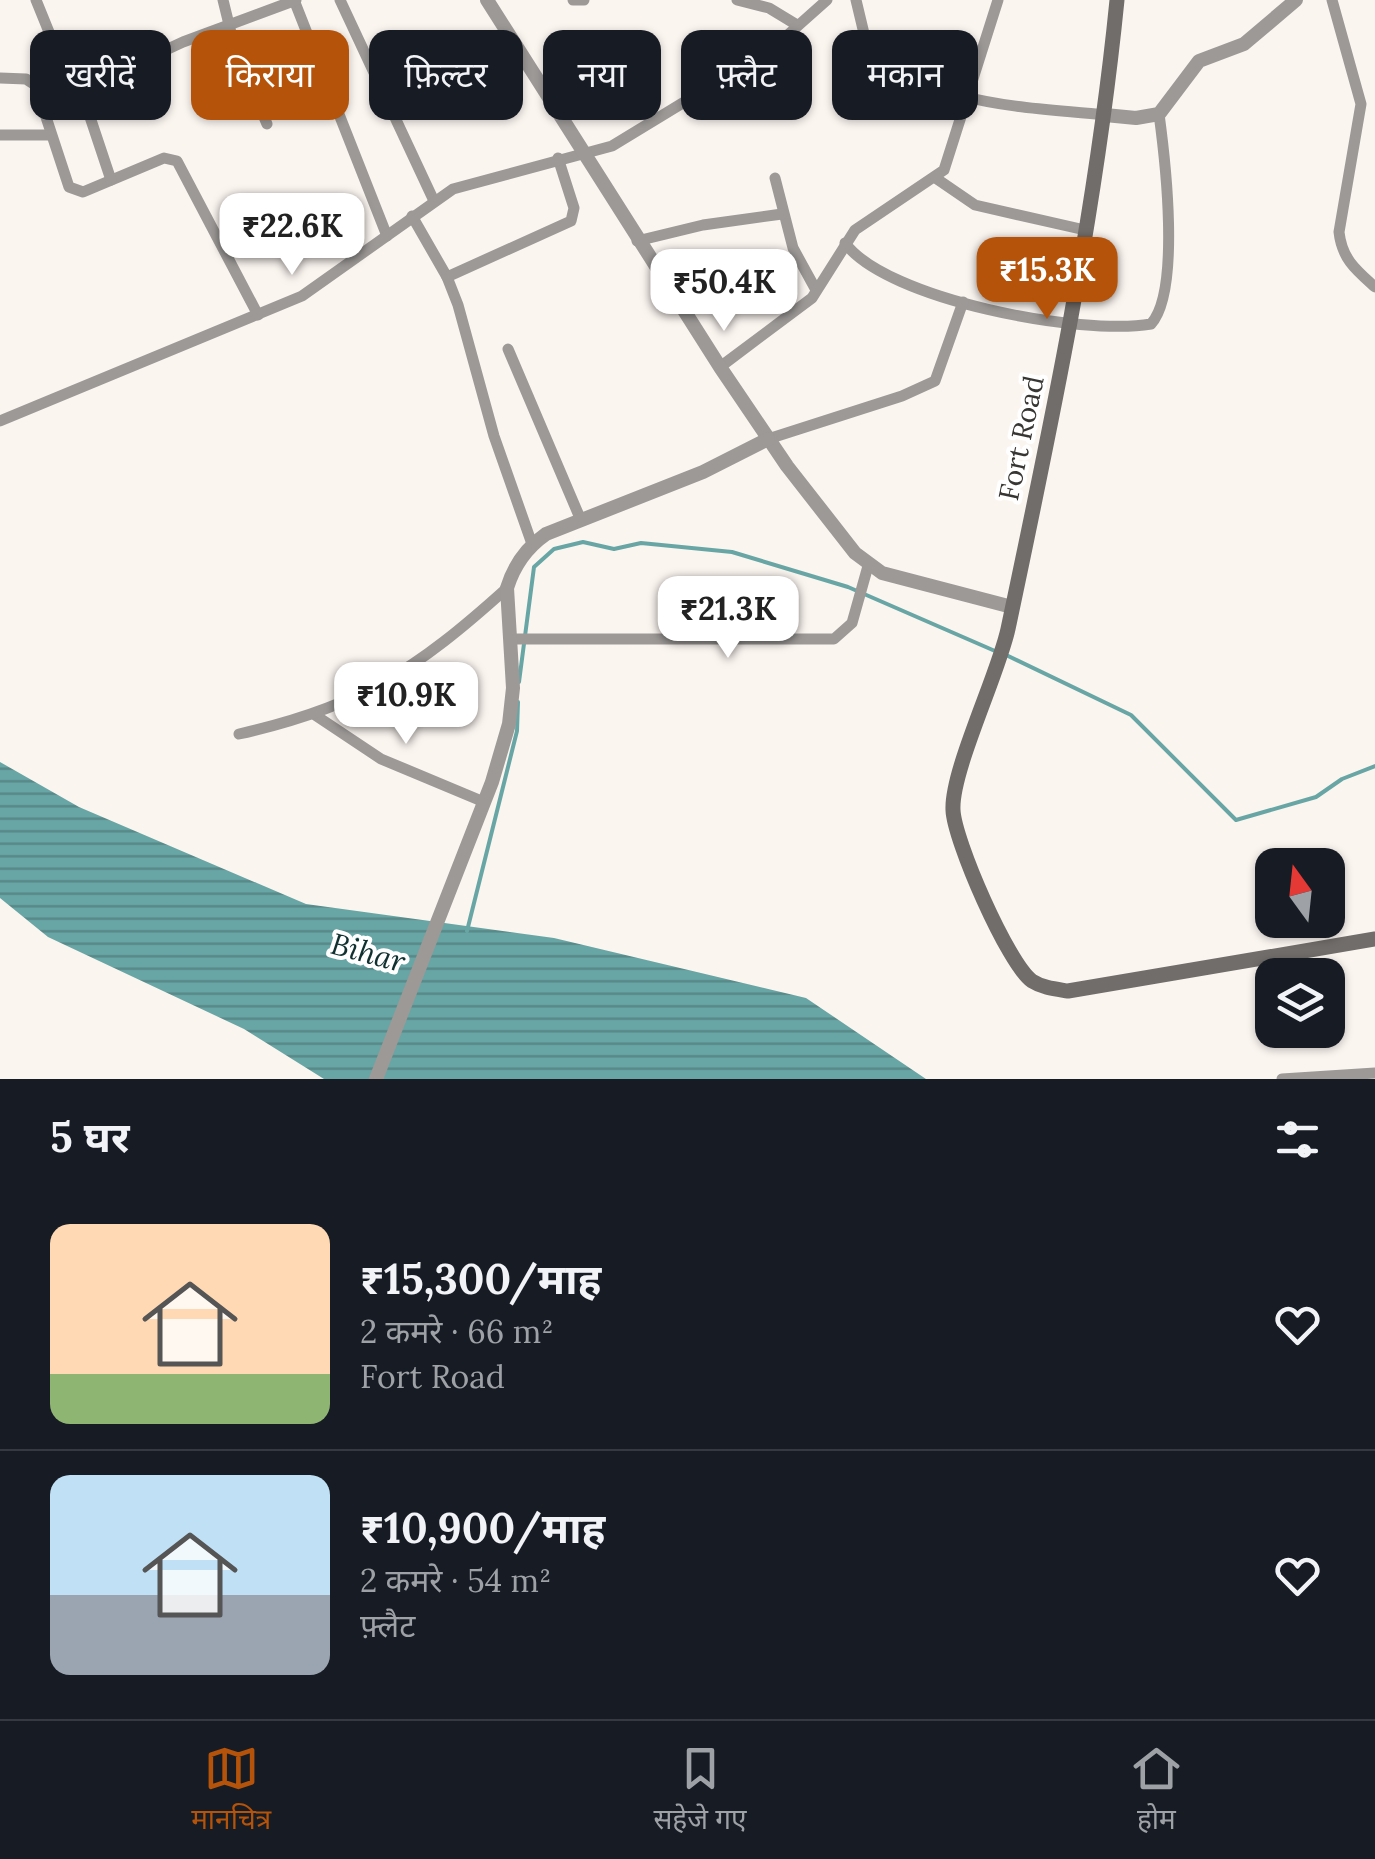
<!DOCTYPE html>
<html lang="hi">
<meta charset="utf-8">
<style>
body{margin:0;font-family:Lora,"Noto Sans Devanagari",serif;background:#20242c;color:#f1f3f6;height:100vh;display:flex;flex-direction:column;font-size:38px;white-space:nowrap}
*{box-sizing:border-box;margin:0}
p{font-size:32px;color:#9ea1a6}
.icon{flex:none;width:55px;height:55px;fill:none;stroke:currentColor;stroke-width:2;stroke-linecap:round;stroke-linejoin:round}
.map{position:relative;height:1079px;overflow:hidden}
.drawer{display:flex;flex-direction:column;background:#171b24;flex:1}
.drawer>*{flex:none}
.hud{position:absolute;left:30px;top:30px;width:1315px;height:90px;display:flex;gap:20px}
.needle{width:65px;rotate:345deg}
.tools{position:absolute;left:1255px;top:848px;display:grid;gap:20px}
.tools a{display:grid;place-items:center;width:90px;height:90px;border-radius:20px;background:#171b24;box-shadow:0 2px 8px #0004;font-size:50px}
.price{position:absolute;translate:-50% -85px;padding:0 22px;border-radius:20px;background:#fff;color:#222;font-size:32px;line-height:65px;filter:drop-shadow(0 2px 5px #0008)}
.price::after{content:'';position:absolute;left:50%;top:60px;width:30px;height:22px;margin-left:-15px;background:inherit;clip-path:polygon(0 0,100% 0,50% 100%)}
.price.selected{background:#b45309;color:#fff}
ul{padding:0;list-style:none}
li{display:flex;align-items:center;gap:30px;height:250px;padding:0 50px}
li+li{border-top:2px solid #363941}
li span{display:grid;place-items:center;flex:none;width:280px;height:200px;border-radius:20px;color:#555}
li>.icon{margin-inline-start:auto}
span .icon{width:120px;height:120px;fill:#fffc;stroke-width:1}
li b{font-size:42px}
h2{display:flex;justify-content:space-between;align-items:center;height:120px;padding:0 50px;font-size:42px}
.chip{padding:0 35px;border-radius:20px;background:#171b24;box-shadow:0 2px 8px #0004;font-size:35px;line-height:90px}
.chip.selected{background:#b45309;color:#fff}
.dock{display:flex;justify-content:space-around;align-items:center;height:140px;border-top:2px solid #363941;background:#171b24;font-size:28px;color:#9ea1a6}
.dock a{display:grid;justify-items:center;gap:5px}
.dock .selected{color:#b45309}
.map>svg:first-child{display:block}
</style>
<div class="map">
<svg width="1375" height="1079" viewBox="0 0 1375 1079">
<defs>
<pattern id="water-rules" width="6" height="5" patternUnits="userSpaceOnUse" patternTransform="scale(2.5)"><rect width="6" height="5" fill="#68a6a5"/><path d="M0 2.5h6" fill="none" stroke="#578887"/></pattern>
</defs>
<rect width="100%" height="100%" fill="#fbf5f0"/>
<!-- water -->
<polygon fill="url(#water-rules)" points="0,762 79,807 306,904 554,938 806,998 926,1079 324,1079 244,1029 48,937 0,898"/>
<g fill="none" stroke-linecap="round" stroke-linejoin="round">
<!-- stream -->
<g stroke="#68a6a5" stroke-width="4">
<polyline points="1004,654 1131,715 1236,820 1316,797 1342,779 1375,766"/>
<polyline points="519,682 534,567 554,549 583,542 614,549 641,543 732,552 848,587 995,651"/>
<polyline points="467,931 517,731 518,702"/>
</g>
<!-- minor -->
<g stroke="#9c9997" stroke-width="11">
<polyline points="36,0 64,69 48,93 44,111 69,187 83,192 164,158 177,161 258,315"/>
<polyline points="223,0 235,49 267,124"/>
<polyline points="294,0 387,236"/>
<polyline points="340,0 434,201"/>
<polyline points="573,0 584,0"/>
<polyline points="737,0 769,8 797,25"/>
<path d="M856 0 867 46C935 107 1019 106 1105 115"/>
<path d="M1332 0 1361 104 1339 232C1342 259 1356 270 1375 287"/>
<polyline points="0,78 26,79 48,93"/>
<polyline points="0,135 50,135"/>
<polyline points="775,178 793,248 816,290"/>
<polyline points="937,179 975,205 1085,230"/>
<polyline points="111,180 85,102 90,85 183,42 296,0"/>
<polyline points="412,216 447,277 458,305 494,436 532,544"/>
<polyline points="637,241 703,225 782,214"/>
<path d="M845 243C887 300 1082 336 1151 324 1181 291 1165 158 1159 114"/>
<polyline points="447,277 571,221 574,208 558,158"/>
<polyline points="508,349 580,518"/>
<polyline points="720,367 812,298 855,230 944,170 998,0"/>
<polyline points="0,421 302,296 453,189 612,146 773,48 827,0"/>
<polyline points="768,439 902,396 935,381 963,302"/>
<polyline points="510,639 834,639 852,623 868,566"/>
<polyline points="315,715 381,759 484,802"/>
<path d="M239 734C360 707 416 670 507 588"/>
<polyline points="1282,1079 1375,1073"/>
</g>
<!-- tertiary -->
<g stroke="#9c9997" stroke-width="14">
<polyline points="487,0 720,367 787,466 855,553 882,573 1012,607"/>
<polyline points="1105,115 1136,118 1159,114 1199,61 1244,44 1296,0"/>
<path d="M376 1079 492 782 509 724 513 688 507 588C514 565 526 548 546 534L703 472 768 439"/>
</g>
<!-- secondary -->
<path stroke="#716d6a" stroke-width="15" d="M1117 0C1096 212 1052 421 1008 629 998 675 951 771 953 810 954 840 1008 964 1032 981 1043 988 1055 989 1068 991L1375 939"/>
</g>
<g text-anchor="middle" stroke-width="8" stroke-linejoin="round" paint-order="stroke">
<!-- street labels -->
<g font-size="28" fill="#383634" stroke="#fff">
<text transform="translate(1021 438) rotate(-78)" y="10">Fort Road</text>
</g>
<!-- water labels -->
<g font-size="30" font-style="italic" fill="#113131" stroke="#fff">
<text transform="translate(368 953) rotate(15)" y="10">Bihar</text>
</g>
</g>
</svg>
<div class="tools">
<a><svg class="needle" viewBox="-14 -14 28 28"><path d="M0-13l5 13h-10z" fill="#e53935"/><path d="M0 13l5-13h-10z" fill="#9ea1a6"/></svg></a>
<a><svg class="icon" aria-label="layers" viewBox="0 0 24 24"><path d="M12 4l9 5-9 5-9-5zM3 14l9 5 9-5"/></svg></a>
</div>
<b class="price" style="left:292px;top:278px">₹22.6K</b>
<b class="price selected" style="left:1047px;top:322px">₹15.3K</b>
<b class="price" style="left:724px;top:334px">₹50.4K</b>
<b class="price" style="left:728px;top:661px">₹21.3K</b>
<b class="price" style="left:406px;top:747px">₹10.9K</b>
<div class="hud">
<a class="chip">खरीदें</a>
<a class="chip selected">किराया</a>
<a class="chip">फ़िल्टर</a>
<a class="chip">नया</a>
<a class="chip">फ़्लैट</a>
<a class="chip">मकान</a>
</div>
</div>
<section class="drawer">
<h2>5 घर<svg class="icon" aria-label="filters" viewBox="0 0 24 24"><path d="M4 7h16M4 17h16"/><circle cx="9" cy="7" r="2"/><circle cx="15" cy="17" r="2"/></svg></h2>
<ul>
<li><span style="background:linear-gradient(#ffd9b3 75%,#8fb573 0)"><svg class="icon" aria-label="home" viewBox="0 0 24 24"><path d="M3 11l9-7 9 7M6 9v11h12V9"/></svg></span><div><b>₹15,300/माह</b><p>2 कमरे · 66 m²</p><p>Fort Road</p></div><svg class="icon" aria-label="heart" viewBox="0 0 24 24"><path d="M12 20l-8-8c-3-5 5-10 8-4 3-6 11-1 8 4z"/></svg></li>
<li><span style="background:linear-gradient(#bfe0f5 60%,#9aa5b1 0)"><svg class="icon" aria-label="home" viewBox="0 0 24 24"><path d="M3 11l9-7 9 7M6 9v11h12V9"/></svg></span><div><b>₹10,900/माह</b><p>2 कमरे · 54 m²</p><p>फ़्लैट</p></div><svg class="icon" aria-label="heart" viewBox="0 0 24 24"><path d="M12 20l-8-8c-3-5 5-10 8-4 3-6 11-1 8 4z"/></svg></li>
</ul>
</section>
<nav class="dock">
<a class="selected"><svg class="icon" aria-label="map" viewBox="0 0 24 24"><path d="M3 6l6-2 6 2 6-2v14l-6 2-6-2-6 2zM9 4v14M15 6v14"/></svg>मानचित्र</a>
<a><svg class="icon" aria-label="saved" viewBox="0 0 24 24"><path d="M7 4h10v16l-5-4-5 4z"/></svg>सहेजे गए</a>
<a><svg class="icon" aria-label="home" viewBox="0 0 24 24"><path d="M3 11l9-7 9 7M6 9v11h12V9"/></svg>होम</a>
</nav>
